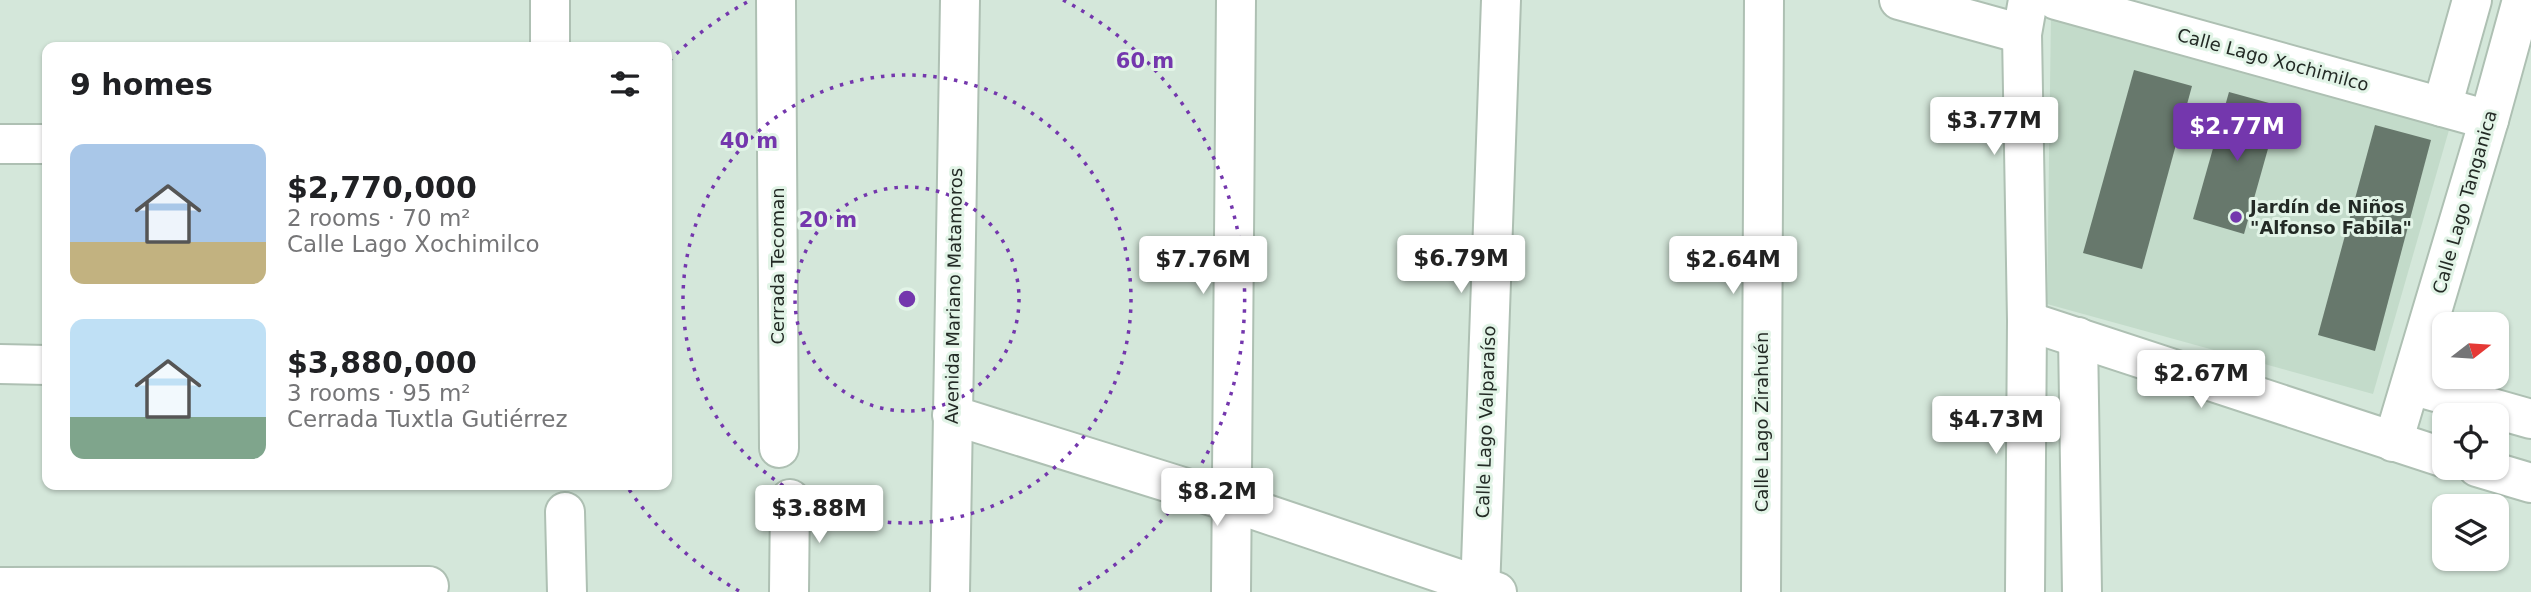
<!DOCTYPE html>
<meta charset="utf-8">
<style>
body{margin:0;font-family:"DejaVu Sans",sans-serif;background:#f2f2f2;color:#202124;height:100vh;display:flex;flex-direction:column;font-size:26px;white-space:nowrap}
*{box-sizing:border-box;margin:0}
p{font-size:23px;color:#757577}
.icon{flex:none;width:38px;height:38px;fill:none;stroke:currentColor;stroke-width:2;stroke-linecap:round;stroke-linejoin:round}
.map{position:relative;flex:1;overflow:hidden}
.details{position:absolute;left:42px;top:42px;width:630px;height:448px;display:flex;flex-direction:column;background:#fff;border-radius:14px;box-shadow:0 2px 5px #0004}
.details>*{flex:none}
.needle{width:46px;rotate:73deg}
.fabs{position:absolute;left:2432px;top:312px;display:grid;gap:14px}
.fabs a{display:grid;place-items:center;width:77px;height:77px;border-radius:14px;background:#fff;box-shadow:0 2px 5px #0004;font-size:35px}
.price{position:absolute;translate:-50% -60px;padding:0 16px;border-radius:7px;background:#fff;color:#222;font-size:23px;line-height:46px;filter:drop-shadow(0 2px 4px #0008)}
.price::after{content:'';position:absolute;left:50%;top:42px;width:21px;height:16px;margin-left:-10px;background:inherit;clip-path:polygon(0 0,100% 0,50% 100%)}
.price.active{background:#7437ad;color:#fff}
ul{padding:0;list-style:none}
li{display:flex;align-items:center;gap:21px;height:175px;padding:0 28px}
li span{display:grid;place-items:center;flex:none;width:196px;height:140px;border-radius:14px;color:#555}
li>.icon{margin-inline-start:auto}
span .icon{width:84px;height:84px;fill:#fffc;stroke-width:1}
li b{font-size:30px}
h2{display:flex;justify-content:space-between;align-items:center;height:84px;padding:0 28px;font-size:30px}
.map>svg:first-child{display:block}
</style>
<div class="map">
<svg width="2531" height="592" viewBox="0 0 2531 592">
<rect width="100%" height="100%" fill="#d4e7da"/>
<!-- built -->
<polygon fill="#c3dbca" points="2051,15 2449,130 2373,394 2047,304"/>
<!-- building -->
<g fill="#67786c">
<polygon points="2134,70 2192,86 2142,269 2083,253"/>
<polygon points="2229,92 2280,106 2244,234 2193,219"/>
<polygon points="2375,125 2431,140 2375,351 2318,335"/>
</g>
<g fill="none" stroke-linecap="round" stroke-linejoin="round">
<!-- minor casing -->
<g stroke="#aec0b3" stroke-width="42">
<g id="minor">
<polyline points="550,0 550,47"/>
<polyline points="776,0 779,448"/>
<polyline points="1899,0 2022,34"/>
<polyline points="2056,0 2489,120"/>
<polyline points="2442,107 2472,0"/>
<polyline points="0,144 47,144"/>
<polyline points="2027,321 2445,458"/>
<polyline points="2078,337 2082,592"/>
<polyline points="0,364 47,365"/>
<polyline points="2411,385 2531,419"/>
<polyline points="952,415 1231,502 1497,592"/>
<polyline points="2393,442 2489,120 2522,0"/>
<polyline points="2477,467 2531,483"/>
<polyline points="565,512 567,592"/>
<polyline points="0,587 429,586"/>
<polyline points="789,592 790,499"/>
<polyline points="950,592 960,0"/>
<polyline points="1231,592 1236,0"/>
<polyline points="1480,592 1501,0"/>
<polyline points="1761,592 1764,0"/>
<polyline points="2025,592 2027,321 2022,34 2028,0"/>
</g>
</g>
<!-- minor -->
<use href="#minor" stroke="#fff" stroke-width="38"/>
</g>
<!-- distance rings -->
<g fill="none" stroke="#7437ad" stroke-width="3.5" stroke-dasharray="3.5 7">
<circle cx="907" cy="299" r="112"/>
<circle cx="907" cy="299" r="224"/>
<path d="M739 591A337 337 0 0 1 626 485M669 61A337 337 0 0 1 751 0M1063 0A337 337 0 0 1 1076 591"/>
</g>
<!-- markers -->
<circle fill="#7437ad" stroke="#e2f4e7" stroke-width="2.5" cx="2236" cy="217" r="7"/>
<g text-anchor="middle" stroke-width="6" stroke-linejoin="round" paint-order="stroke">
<!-- street labels -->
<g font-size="18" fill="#232a25" stroke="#e2f4e7">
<text transform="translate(2273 60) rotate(15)" y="6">Calle Lago Xochimilco</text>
<text transform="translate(2465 202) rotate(-74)" y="6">Calle Lago Tanganica</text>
<text transform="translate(778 266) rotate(-90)" y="6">Cerrada Tecoman</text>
<text transform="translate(954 296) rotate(-89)" y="6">Avenida Mariano Matamoros</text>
<text transform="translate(1486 422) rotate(-88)" y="6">Calle Lago Valparaíso</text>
<text transform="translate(1762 422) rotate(-90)" y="6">Calle Lago Zirahuén</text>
</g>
<!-- poi labels -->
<g font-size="18" font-weight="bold" fill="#232a25" stroke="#e2f4e7" text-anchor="start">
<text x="2250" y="213">Jardín de Niños<tspan x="2250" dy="21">"Alfonso Fabila"</tspan></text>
</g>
</g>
<circle cx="907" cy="299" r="10" fill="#7437ad" stroke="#e2f4e7" stroke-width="3.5"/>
<g font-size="21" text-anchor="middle" font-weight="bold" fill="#7437ad" stroke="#e2f4e7" stroke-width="6" stroke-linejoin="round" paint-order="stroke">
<text x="1145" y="68">60 m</text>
<text x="749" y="148">40 m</text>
<text x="828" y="227">20 m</text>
</g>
</svg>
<div class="fabs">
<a><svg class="needle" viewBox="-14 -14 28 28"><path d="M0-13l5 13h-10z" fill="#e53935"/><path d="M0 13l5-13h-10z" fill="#757577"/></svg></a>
<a><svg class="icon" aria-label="locate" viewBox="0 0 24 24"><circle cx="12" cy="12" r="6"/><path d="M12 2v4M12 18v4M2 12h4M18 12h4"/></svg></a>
<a><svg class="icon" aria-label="layers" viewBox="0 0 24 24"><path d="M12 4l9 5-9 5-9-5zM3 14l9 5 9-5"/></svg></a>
</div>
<b class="price" style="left:1994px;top:157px">$3.77M</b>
<b class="price active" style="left:2237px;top:163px">$2.77M</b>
<b class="price" style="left:1461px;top:295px">$6.79M</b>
<b class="price" style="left:1203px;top:296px">$7.76M</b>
<b class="price" style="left:1733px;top:296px">$2.64M</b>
<b class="price" style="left:2201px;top:410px">$2.67M</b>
<b class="price" style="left:1996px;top:456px">$4.73M</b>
<b class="price" style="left:1217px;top:528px">$8.2M</b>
<b class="price" style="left:819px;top:545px">$3.88M</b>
<section class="details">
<h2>9 homes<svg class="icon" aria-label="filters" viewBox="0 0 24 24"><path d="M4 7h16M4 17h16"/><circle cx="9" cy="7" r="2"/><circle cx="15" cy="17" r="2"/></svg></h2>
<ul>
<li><span style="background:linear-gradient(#a9c7e8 70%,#c2b280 0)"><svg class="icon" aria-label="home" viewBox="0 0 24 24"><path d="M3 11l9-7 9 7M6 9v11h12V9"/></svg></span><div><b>$2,770,000</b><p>2 rooms · 70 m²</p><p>Calle Lago Xochimilco</p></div></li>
<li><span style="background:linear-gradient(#bfe0f5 70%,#7fa58c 0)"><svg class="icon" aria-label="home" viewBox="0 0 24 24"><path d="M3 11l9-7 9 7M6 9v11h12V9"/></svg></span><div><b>$3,880,000</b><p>3 rooms · 95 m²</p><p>Cerrada Tuxtla Gutiérrez</p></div></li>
</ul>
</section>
</div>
